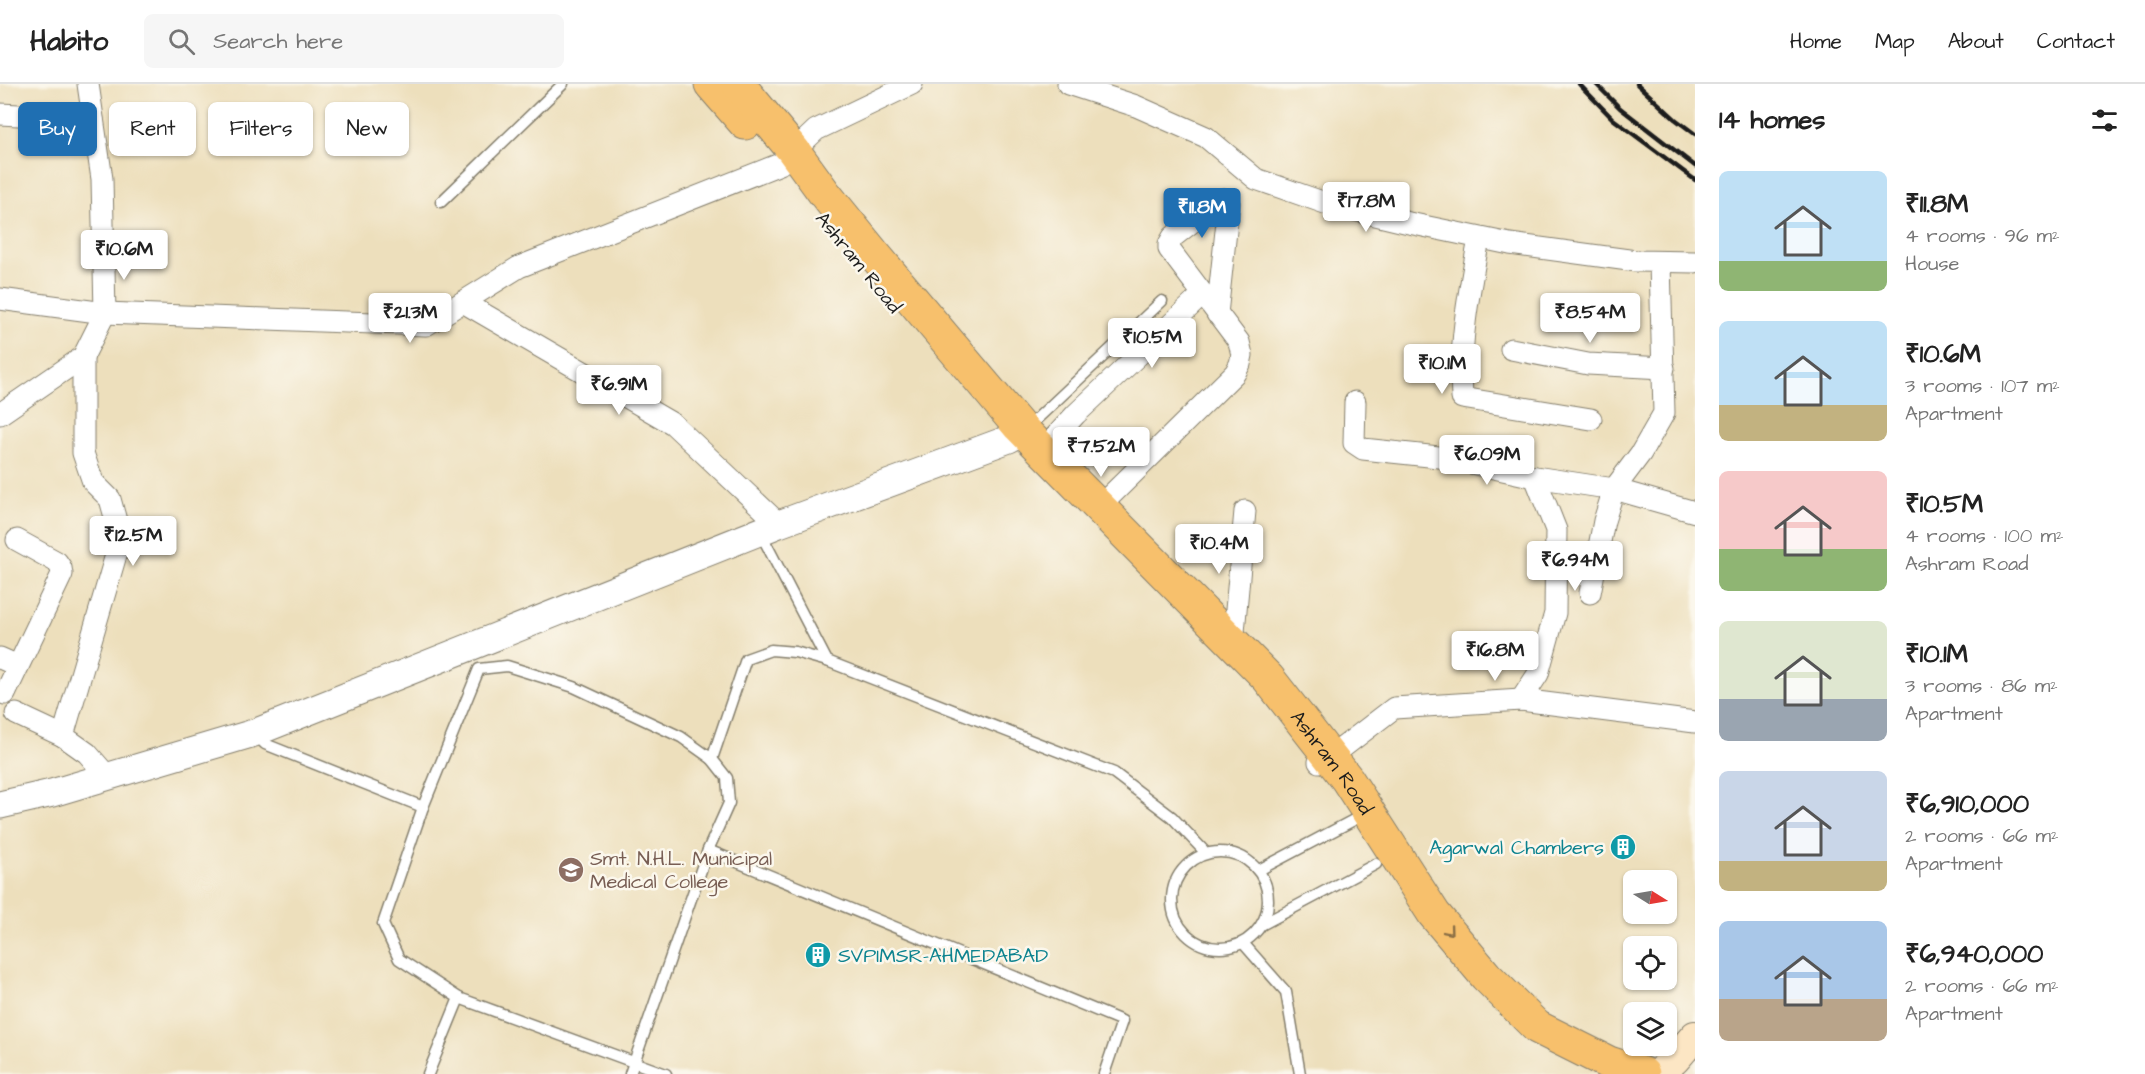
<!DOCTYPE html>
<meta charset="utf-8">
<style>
body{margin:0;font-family:"Architects Daughter",sans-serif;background:#f6f6f6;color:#222;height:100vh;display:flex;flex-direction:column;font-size:22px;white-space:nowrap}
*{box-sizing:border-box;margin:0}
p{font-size:20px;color:#767676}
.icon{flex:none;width:33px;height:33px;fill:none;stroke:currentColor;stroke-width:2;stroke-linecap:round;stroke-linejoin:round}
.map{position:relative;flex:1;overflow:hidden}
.drawer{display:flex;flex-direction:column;background:#fff;width:450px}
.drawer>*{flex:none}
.hud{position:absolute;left:18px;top:18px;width:570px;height:54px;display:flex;gap:12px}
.needle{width:39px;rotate:101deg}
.buttons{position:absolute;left:1623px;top:786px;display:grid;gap:12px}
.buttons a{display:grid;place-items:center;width:54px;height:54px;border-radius:9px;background:#fff;box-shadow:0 2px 4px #0004;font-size:30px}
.price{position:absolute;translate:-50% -51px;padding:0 14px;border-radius:6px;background:#fff;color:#222;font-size:20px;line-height:39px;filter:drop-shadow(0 2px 3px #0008)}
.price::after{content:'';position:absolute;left:50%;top:36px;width:18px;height:14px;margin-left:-9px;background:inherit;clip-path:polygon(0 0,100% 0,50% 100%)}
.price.selected{background:#1f6fb2;color:#fff}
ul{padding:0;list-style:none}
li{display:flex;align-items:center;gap:18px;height:150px;padding:0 24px}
li span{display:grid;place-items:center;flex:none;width:168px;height:120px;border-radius:9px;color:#555}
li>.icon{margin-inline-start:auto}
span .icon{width:72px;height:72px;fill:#fffc;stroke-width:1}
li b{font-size:26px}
h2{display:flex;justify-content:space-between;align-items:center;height:72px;padding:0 24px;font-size:26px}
.pill{padding:0 21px;border-radius:9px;background:#fff;box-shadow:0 2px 4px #0004;font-size:21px;line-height:54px}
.pill.selected{background:#1f6fb2;color:#fff}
header{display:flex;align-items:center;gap:36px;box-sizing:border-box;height:84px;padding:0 30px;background:#fff;border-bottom:2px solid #e0e0e0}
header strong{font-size:28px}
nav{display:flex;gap:33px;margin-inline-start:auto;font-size:21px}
.search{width:420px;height:54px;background:#f6f6f6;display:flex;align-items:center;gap:15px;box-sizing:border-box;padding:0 21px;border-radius:9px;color:#767676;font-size:22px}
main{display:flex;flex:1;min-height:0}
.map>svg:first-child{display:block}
</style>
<header>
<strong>Habito</strong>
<div class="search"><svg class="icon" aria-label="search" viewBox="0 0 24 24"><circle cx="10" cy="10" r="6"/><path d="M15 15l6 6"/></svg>Search here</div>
<nav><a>Home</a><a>Map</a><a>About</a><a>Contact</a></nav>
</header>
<main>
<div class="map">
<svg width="1695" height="990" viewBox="0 0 1695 990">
<rect width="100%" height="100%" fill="#fbf7ec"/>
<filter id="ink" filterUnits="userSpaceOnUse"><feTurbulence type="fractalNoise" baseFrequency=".0167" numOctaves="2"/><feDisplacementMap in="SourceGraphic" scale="12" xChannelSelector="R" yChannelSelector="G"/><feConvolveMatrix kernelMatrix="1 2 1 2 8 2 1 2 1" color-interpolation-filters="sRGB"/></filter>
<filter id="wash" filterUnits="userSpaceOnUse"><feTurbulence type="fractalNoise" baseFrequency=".008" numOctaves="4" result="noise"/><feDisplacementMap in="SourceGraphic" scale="24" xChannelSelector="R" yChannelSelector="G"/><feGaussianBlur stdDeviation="1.35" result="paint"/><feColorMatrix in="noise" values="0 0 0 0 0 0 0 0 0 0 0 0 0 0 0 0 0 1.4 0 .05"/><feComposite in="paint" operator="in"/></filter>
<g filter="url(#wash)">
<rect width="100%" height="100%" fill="#eddfbc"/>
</g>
<g filter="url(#ink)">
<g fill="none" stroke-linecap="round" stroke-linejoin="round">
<!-- service casing -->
<g stroke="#847e6c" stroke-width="13">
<g id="service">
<polyline points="441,118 563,0"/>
<polyline points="1026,345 1162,217"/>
<polyline points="760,448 827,577 1114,689 1172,733 1205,768"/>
<polyline points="254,649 265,660 423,723 479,585 507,582 574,603 681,653 712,675 746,575 771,566 795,568 827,577"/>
<polyline points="423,723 383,840 399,875 459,914 428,990"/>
<polyline points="708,766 1122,937 1104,990"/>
<circle cx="1220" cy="816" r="48"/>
<polyline points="1259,786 1365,730"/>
<polyline points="1263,840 1376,780"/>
<polyline points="1243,859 1286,908 1300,990"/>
<polyline points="459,914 666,990"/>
<polyline points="630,990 708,766 729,719 727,694 712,675"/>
</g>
</g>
<!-- minor casing -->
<g stroke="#847e6c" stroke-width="23">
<g id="minor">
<polyline points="1068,0 1136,22 1206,53 1256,95 1325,119 1409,139 1510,160 1636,177 1695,178"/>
<polyline points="0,30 93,35"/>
<path d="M1479 155C1469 208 1459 259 1462 314L1591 335"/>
<polyline points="0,215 105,229 426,241 519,183 780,80 816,46 912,0"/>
<polyline points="463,218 673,340 779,440"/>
<polyline points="1511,265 1588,280 1664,284"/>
<polyline points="83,273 83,369 93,398 110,415 118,444 118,464 63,652 87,669 108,693"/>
<polyline points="1355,318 1354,359 1363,365 1448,374 1535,393 1614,405 1695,428"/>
<polyline points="0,330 83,273 105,229 102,95 88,0"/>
<polyline points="1043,366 1076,330 1202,211"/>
<polyline points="1099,423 1235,289 1240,280 1242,271 1239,258 1169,165 1169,160 1173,153 1220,116 1224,115 1229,119 1217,230"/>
<polyline points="1590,509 1604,437 1614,405 1641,369 1664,329 1660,179"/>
<polyline points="1233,559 1245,427"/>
<polyline points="0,574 18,582"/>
<polyline points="5,610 62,490 61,484 57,478 17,456"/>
<polyline points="1521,616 1538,590 1555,529 1556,446 1535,393"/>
<polyline points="16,630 63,652"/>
<polyline points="1319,678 1329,674 1394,624 1521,616 1695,638"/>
</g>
</g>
<!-- tertiary casing -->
<g stroke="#847e6c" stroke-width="29">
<polyline id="tertiary" points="0,721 52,709 254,649 779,440 1009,355 1023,347"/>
</g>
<!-- secondary casing -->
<g stroke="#847e6c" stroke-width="32">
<polyline id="secondary" points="1658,990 1675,975 1695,952"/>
</g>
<!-- primary casing -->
<g stroke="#847e6c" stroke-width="35">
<g id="primary">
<polyline points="711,0 745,39"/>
<path id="s1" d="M738 0 793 66 825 110 873 169 1019 342 1268 594 1347 695 1434 830 1486 892 1537 943 1609 979 1643 990"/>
</g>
</g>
<!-- service -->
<use href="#service" stroke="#fff" stroke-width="10"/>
<!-- minor -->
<use href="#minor" stroke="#fff" stroke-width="21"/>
<!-- tertiary -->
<use href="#tertiary" stroke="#fff" stroke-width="27"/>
<!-- secondary -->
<use href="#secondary" stroke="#fce6c4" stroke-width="30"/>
<!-- primary -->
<use href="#primary" stroke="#f7c06c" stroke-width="33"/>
<!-- rail -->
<g stroke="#1c1c1c" stroke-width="4.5">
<polyline points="1579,0 1613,35 1695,96"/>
<polyline points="1596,0 1620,24 1695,82"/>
<polyline points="1637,0 1675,35 1695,50"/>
</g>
</g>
<!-- one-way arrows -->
<defs><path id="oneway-chevron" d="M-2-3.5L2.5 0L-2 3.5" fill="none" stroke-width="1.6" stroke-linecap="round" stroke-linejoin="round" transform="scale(1.5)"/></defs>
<use stroke="#8a6e44" href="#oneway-chevron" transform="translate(1449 847) rotate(50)"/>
</g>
<!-- icons -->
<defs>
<g id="building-disc" transform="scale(1.35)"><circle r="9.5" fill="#0f9aa8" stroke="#fbf7ec"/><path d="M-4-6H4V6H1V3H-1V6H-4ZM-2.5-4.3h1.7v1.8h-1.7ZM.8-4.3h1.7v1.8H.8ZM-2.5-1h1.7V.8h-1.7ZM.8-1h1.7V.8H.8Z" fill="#fff"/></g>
<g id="university-disc" transform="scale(1.35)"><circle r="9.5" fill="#8d6e63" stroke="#fbf7ec"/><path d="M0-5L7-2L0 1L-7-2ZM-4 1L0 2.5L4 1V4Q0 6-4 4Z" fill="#fff"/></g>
</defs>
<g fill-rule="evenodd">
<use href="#building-disc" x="1623" y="763"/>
<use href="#university-disc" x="571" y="786"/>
<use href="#building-disc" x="818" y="871"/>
</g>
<g text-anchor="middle" stroke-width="5" stroke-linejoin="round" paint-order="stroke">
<!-- street labels -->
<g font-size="20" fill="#1c1c1c" stroke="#fbf7ec">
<text transform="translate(859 178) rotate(51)" y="7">Ashram Road</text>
<text dy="7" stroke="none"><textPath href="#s1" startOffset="903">Ashram Road</textPath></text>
</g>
<!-- culture labels -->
<g font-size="20" fill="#0d838f" stroke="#fbf7ec" text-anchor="end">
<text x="1604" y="770">Agarwal Chambers</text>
<text x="838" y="878" text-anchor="start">SVPIMSR-AHMEDABAD</text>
</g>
<!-- education labels -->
<g font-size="20" fill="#785e54" stroke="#fbf7ec" text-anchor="start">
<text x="590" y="781">Smt. N.H.L. Municipal<tspan x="590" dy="23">Medical College</tspan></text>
</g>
</g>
</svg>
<div class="buttons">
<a><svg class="needle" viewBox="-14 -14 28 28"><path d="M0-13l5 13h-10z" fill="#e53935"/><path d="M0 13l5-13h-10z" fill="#767676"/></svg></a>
<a><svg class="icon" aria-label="locate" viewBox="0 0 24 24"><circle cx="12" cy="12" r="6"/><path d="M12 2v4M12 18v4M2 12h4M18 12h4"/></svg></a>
<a><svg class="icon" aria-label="layers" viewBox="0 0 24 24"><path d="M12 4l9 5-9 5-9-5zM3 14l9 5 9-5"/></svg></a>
</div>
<b class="price" style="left:1366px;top:149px">₹17.8M</b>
<b class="price selected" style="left:1202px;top:155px">₹11.8M</b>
<b class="price" style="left:124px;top:197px">₹10.6M</b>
<b class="price" style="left:410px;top:260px">₹21.3M</b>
<b class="price" style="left:1590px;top:260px">₹8.54M</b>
<b class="price" style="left:1152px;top:285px">₹10.5M</b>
<b class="price" style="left:1442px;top:311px">₹10.1M</b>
<b class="price" style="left:619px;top:332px">₹6.91M</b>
<b class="price" style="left:1101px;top:394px">₹7.52M</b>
<b class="price" style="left:1487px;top:402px">₹6.09M</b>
<b class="price" style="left:133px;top:483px">₹12.5M</b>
<b class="price" style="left:1219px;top:491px">₹10.4M</b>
<b class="price" style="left:1575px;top:508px">₹6.94M</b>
<b class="price" style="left:1495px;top:598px">₹16.8M</b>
<div class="hud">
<a class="pill selected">Buy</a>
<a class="pill">Rent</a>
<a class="pill">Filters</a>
<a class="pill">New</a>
</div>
</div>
<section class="drawer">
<h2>14 homes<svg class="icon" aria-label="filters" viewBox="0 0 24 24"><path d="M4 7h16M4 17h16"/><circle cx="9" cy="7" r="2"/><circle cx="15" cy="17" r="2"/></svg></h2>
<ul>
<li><span style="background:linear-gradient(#bfe0f5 75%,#8fb573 0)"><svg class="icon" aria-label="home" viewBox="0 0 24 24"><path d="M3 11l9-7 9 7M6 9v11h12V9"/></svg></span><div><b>₹11.8M</b><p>4 rooms · 96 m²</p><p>House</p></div></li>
<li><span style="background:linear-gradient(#bfe0f5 70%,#c2b280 0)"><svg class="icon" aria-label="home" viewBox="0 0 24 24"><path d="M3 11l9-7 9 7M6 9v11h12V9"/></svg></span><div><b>₹10.6M</b><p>3 rooms · 107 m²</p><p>Apartment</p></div></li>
<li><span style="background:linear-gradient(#f6c9c9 65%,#8fb573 0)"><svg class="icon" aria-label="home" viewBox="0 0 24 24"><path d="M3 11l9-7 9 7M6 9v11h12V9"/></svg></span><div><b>₹10.5M</b><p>4 rooms · 100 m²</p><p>Ashram Road</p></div></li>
<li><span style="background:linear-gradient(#dfe7d0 65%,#9aa5b1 0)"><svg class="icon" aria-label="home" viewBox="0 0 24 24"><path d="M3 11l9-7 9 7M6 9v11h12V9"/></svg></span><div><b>₹10.1M</b><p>3 rooms · 86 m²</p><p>Apartment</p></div></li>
<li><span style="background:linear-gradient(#c9d6e8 75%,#c2b280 0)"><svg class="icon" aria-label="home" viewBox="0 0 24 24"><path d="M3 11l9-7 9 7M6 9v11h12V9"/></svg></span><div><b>₹6,910,000</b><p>2 rooms · 66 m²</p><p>Apartment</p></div></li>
<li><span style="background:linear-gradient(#a9c7e8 65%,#b9a48a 0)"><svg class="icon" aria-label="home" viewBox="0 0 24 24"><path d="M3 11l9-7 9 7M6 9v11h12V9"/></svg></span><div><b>₹6,940,000</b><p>2 rooms · 66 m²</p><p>Apartment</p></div></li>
</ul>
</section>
</main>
